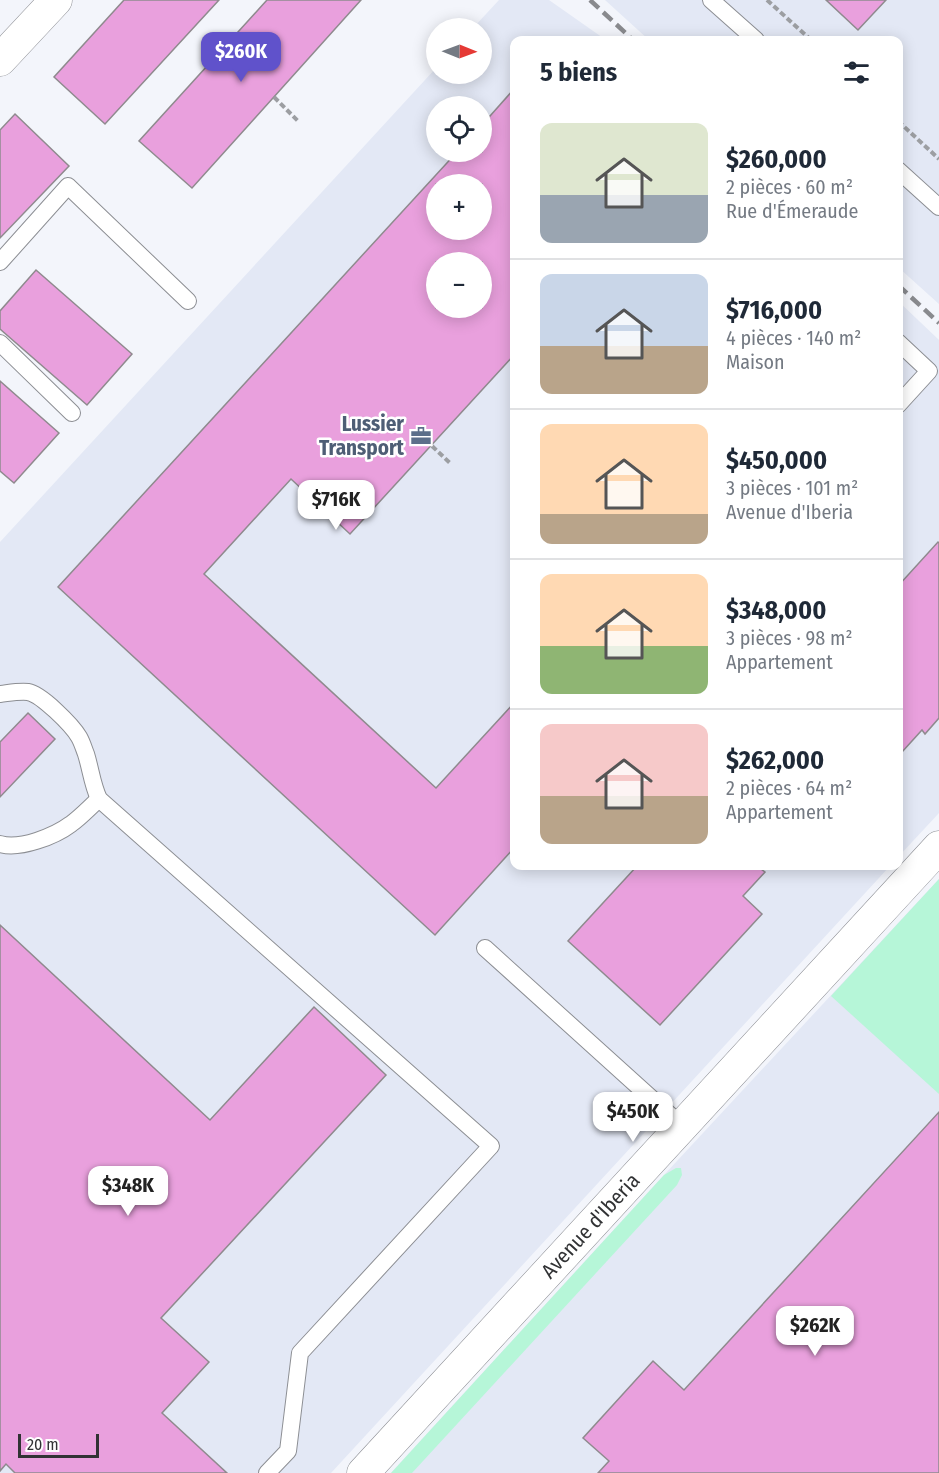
<!DOCTYPE html>
<html lang="fr">
<meta charset="utf-8">
<style>
body{margin:0;font-family:"Fira Sans Condensed",sans-serif;background:#f6f6f7;color:#1f2937;height:100vh;display:flex;flex-direction:column;font-size:22px;white-space:nowrap}
*{box-sizing:border-box;margin:0}
p{font-size:20px;color:#747a83}
.icon{flex:none;width:33px;height:33px;fill:none;stroke:currentColor;stroke-width:2;stroke-linecap:round;stroke-linejoin:round}
.map{position:relative;flex:1;overflow:hidden}
.drawer{position:absolute;left:510px;top:36px;width:393px;height:834px;display:flex;flex-direction:column;background:#fff;border-radius:12px;box-shadow:0 3px 15px #0003}
.drawer>*{flex:none}
.needle{width:39px;rotate:91deg}
.fabs{position:absolute;left:426px;top:18px;display:grid;gap:12px}
.fabs a{display:grid;place-items:center;width:66px;height:66px;border-radius:50%;background:#fff;box-shadow:0 3px 15px #0003;font-size:30px}
.scale{position:absolute;left:18px;bottom:15px;width:81px;box-sizing:border-box;padding-left:6px;border:3px solid #313234;border-top:0;font-size:16px;line-height:21px;white-space:nowrap;color:#313234;-webkit-text-stroke:4px #fff;paint-order:stroke}
.price{position:absolute;translate:-50% -51px;padding:0 14px;border-radius:12px;background:#fff;color:#222;font-size:20px;line-height:39px;filter:drop-shadow(0 2px 3px #0008)}
.price::after{content:'';position:absolute;left:50%;top:36px;width:18px;height:14px;margin-left:-9px;background:inherit;clip-path:polygon(0 0,100% 0,50% 100%)}
.price.on{background:#6052cb;color:#fff}
ul{padding:0;list-style:none}
li{display:flex;align-items:center;gap:18px;height:150px;padding:0 30px}
li+li{border-top:2px solid #e0e1e3}
li span{display:grid;place-items:center;flex:none;width:168px;height:120px;border-radius:12px;color:#555}
li>.icon{margin-inline-start:auto}
span .icon{width:72px;height:72px;fill:#fffc;stroke-width:1}
li b{font-size:26px}
h2{display:flex;justify-content:space-between;align-items:center;height:72px;padding:0 30px;font-size:26px}
.map>svg:first-child{display:block}
</style>
<div class="map">
<svg width="939" height="1473" viewBox="0 0 939 1473">
<rect width="100%" height="100%" fill="#f3f5fb"/>
<!-- built -->
<g fill="#e3e8f5" fill-rule="evenodd">
<path d="M499 0H549L606 40H514V866H890L331 1473H0V542L436 68V74H482V28H473ZM436 106H482V152H436ZM436 184H482V230H436ZM436 262H482V308H436Z"/>
<polygon points="605,0 939,0 939,304 899,268 898,40 649,40"/>
<polygon points="898,301 939,340 939,813 899,856"/>
<polygon points="939,879 939,1473 391,1473 664,1175"/>
</g>
<!-- green -->
<g fill="#b6f6d8">
<polygon points="939,879 939,1094 831,996"/>
<polygon points="676,1168 681,1168 682,1175 677,1185 412,1473 391,1473 664,1175"/>
</g>
<!-- building -->
<g fill="#e9a0dd" stroke="#8f8a8e" stroke-width="1.5" fill-rule="evenodd">
<polygon points="124,0 219,0 105,124 54,77"/>
<polygon points="267,0 361,0 192,188 139,141"/>
<polygon points="826,0 886,0 858,30"/>
<path d="M514 89V355L350 534 291 479 204 574 436 788 514 703V848L435 935 58 587 457 152H482V125ZM436 184H482V230H436ZM436 262H482V308H436Z"/>
<polygon points="15,114 69,166 0,238 0,130"/>
<polygon points="36,270 132,354 87,405 0,329 0,311"/>
<polygon points="0,381 59,433 14,483 0,471"/>
<polygon points="938,542 939,543 939,718 925,734 922,730 902,752 898,749 898,586"/>
<polygon points="28,713 55,739 0,797 0,742"/>
<polygon points="637,866 757,866 765,872 743,896 762,914 660,1025 568,941"/>
<polygon points="0,925 210,1120 314,1007 386,1075 161,1318 209,1362 162,1413 227,1473 15,1473 6,1464 0,1471"/>
<polygon points="939,1112 939,1473 598,1473 609,1461 583,1438 653,1361 684,1390"/>
</g>
<g fill="none" stroke-linecap="round" stroke-linejoin="round">
<!-- service casing -->
<g stroke="#8c8e93" stroke-width="18">
<g id="service">
<polyline points="711,0 756,40"/>
<polyline points="898,170 939,207"/>
<polyline points="0,262 68,186 188,301"/>
<polyline points="898,342 929,371 898,405"/>
<polyline points="0,343 72,413"/>
<path d="M0 694C9 693 19 691 28 692 41 694 72 725 79 737 82 742 84 749 86 754 91 770 92 784 99 799L491 1146 300 1353 288 1451 267 1473"/>
<path d="M0 844C20 850 55 836 71 824 81 817 90 807 99 799"/>
<polyline points="485,948 682,1126"/>
</g>
</g>
<!-- minor casing -->
<g stroke="#8c8e93" stroke-width="33">
<g id="minor">
<polyline points="0,60 56,0"/>
<path id="s1" d="M363 1473 939 847"/>
</g>
</g>
<!-- path -->
<g stroke="#9c9ea2" stroke-width="4" stroke-dasharray="6 3" stroke-linecap="butt">
<polyline points="767,0 811,40"/>
<polyline points="274,97 298,121"/>
<polyline points="898,121 939,159"/>
<polyline points="432,446 451,464"/>
</g>
<!-- service -->
<use href="#service" stroke="#fff" stroke-width="16"/>
<!-- minor -->
<use href="#minor" stroke="#fff" stroke-width="32"/>
<!-- rail -->
<g stroke="#898a8e" stroke-width="4.5" stroke-dasharray="12 6" stroke-linecap="butt">
<polyline points="590,0 633,40"/>
<polyline points="898,285 939,323"/>
</g>
</g>
<!-- icons -->
<defs>
<g id="office-bare" transform="scale(1.62)"><path d="M-6-3h4V-5.5h4V-3h4V5H-6ZM-1-4.5V-3h2v-1.5ZM-6 0V1H6V0Z" fill="#5c6f8a" stroke="#fff" stroke-width="2.5" paint-order="stroke"/></g>
</defs>
<g fill-rule="evenodd">
<use href="#office-bare" x="421" y="436"/>
</g>
<g text-anchor="middle" stroke-width="5" stroke-linejoin="round" paint-order="stroke">
<!-- service labels -->
<g font-size="21" font-weight="bold" fill="#4e5e75" stroke="#fff" text-anchor="end">
<text x="404" y="431">Lussier<tspan x="404" dy="24">Transport</tspan></text>
</g>
<!-- street labels -->
<g font-size="21" fill="#313234" stroke="#fff">
<text dy="7" stroke="none"><textPath href="#s1" startOffset="336">Avenue d'Iberia</textPath></text>
</g>
</g>
</svg>
<div class="fabs">
<a><svg class="needle" viewBox="-14 -14 28 28"><path d="M0-13l5 13h-10z" fill="#e53935"/><path d="M0 13l5-13h-10z" fill="#747a83"/></svg></a>
<a><svg class="icon" aria-label="locate" viewBox="0 0 24 24"><circle cx="12" cy="12" r="6"/><path d="M12 2v4M12 18v4M2 12h4M18 12h4"/></svg></a>
<a>+</a>
<a>−</a>
</div>
<div class="scale">20 m</div>
<b class="price on" style="left:241px;top:83px">$260K</b>
<b class="price" style="left:336px;top:531px">$716K</b>
<b class="price" style="left:633px;top:1143px">$450K</b>
<b class="price" style="left:128px;top:1217px">$348K</b>
<b class="price" style="left:815px;top:1357px">$262K</b>
<section class="drawer">
<h2>5 biens<svg class="icon" aria-label="filters" viewBox="0 0 24 24"><path d="M4 7h16M4 17h16"/><circle cx="9" cy="7" r="2"/><circle cx="15" cy="17" r="2"/></svg></h2>
<ul>
<li><span style="background:linear-gradient(#dfe7d0 60%,#9aa5b1 0)"><svg class="icon" aria-label="home" viewBox="0 0 24 24"><path d="M3 11l9-7 9 7M6 9v11h12V9"/></svg></span><div><b>$260,000</b><p>2 pièces · 60 m²</p><p>Rue d'Émeraude</p></div></li>
<li><span style="background:linear-gradient(#c9d6e8 60%,#b9a48a 0)"><svg class="icon" aria-label="home" viewBox="0 0 24 24"><path d="M3 11l9-7 9 7M6 9v11h12V9"/></svg></span><div><b>$716,000</b><p>4 pièces · 140 m²</p><p>Maison</p></div></li>
<li><span style="background:linear-gradient(#ffd9b3 75%,#b9a48a 0)"><svg class="icon" aria-label="home" viewBox="0 0 24 24"><path d="M3 11l9-7 9 7M6 9v11h12V9"/></svg></span><div><b>$450,000</b><p>3 pièces · 101 m²</p><p>Avenue d'Iberia</p></div></li>
<li><span style="background:linear-gradient(#ffd9b3 60%,#8fb573 0)"><svg class="icon" aria-label="home" viewBox="0 0 24 24"><path d="M3 11l9-7 9 7M6 9v11h12V9"/></svg></span><div><b>$348,000</b><p>3 pièces · 98 m²</p><p>Appartement</p></div></li>
<li><span style="background:linear-gradient(#f6c9c9 60%,#b9a48a 0)"><svg class="icon" aria-label="home" viewBox="0 0 24 24"><path d="M3 11l9-7 9 7M6 9v11h12V9"/></svg></span><div><b>$262,000</b><p>2 pièces · 64 m²</p><p>Appartement</p></div></li>
</ul>
</section>
</div>
